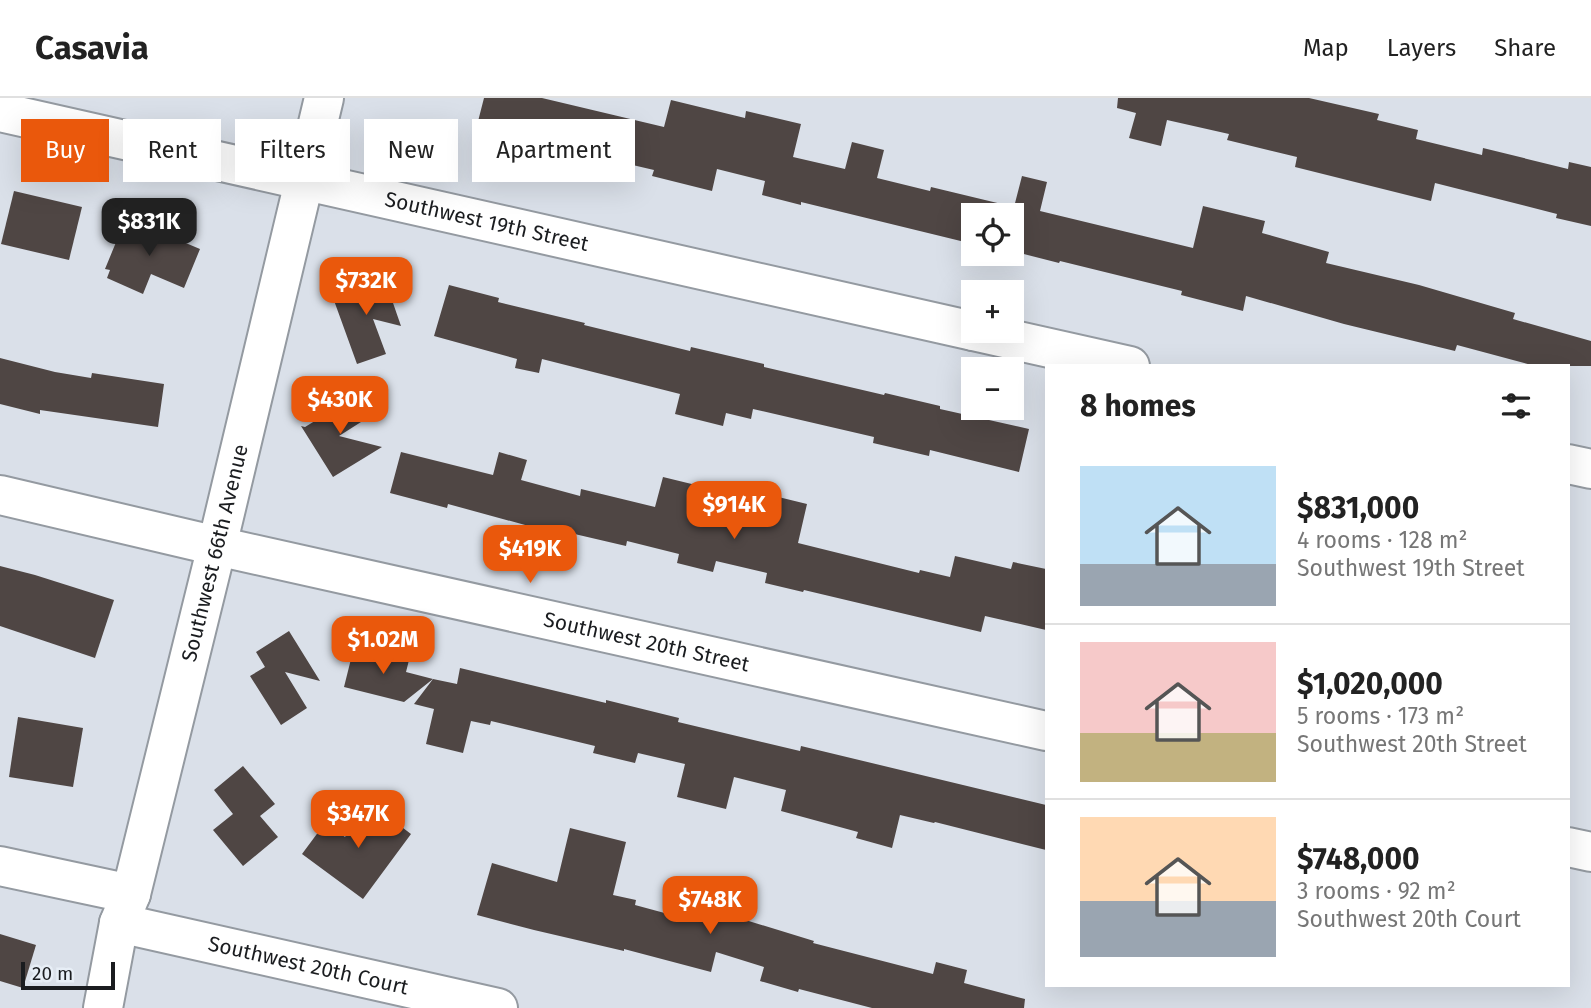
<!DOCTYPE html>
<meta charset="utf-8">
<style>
body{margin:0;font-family:"Fira Sans",sans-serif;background:#f2f2f2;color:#222;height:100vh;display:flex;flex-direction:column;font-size:26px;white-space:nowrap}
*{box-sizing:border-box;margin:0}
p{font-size:23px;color:#767676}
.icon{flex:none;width:38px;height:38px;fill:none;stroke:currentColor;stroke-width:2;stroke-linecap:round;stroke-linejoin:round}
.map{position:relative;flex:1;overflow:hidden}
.drawer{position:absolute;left:1045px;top:266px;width:525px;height:623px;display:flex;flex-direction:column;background:#fff;border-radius:0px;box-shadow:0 7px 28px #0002}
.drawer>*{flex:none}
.top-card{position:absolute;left:21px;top:21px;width:665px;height:63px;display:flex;gap:14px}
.controls{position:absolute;left:961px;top:105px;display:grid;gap:14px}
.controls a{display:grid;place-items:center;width:63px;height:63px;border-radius:0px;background:#fff;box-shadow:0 7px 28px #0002;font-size:35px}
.scale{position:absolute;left:21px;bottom:18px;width:94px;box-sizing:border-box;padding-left:7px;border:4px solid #1a1c1f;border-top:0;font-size:19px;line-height:24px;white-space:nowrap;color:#1a1c1f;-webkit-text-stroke:5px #e7eef6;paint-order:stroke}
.price{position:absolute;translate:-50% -60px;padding:0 16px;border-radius:14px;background:#ea580c;color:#fff;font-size:23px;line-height:46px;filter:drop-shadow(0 2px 4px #0008)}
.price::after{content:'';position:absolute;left:50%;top:42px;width:21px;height:16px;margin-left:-10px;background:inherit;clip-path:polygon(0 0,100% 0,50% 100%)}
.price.selected{background:#222;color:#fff}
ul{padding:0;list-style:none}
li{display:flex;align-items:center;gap:21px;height:175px;padding:0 35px}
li+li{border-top:2px solid #e0e0e0}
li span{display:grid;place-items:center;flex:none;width:196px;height:140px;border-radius:0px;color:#555}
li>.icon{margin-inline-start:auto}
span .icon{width:84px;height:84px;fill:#fffc;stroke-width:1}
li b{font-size:30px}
h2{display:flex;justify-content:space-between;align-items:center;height:84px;padding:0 35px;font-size:30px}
.pill{padding:0 24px;border-radius:0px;background:#fff;box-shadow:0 7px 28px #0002;font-size:24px;line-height:63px}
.pill.selected{background:#ea580c;color:#fff}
header{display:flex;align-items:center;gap:42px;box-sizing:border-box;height:98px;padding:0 35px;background:#fff;border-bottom:2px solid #e0e0e0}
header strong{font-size:33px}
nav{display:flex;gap:38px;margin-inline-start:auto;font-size:24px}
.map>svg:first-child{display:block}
</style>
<header>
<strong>Casavia</strong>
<nav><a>Map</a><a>Layers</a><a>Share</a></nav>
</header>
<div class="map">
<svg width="1591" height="910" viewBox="0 0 1591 910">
<rect width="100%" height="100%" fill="#dae0e9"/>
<!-- building -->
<g fill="#4f4644">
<polygon points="484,0 542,0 664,29 671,2 745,20 746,13 801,26 793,59 845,71 852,44 884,52 877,80 930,93 931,89 1014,109 1022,78 1047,84 1040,113 1193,150 1203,108 1265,123 1262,135 1329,154 1326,165 1419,187 1515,215 1513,221 1591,243 1591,268 1535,268 1457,247 1455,253 1344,226 1246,198 1243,213 1181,197 1182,193 1060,163 1059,165 1012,153 1012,117 973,117 973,146 801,104 801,107 762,97 765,83 717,71 712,93 652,78 654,72 534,44 533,49 475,35"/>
<polygon points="1118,0 1309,0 1379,16 1377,22 1418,32 1416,41 1482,57 1483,50 1568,71 1569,64 1591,69 1591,128 1556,120 1557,116 1435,85 1431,103 1295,69 1297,59 1227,42 1229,36 1167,22 1161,48 1129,40 1136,15 1117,10"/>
<polygon points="14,93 82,109 69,162 1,146"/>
<polygon points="126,120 200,151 184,190 151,176 143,196 107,180 110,172 105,171"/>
<polygon points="384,179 401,228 373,221 386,256 357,266 332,197"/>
<polygon points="449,187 499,200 498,204 585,225 584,227 690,253 691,249 764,266 764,269 884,297 885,295 940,308 940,311 1029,331 1019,374 930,352 929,358 873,345 874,339 753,311 751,321 726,315 723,328 675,316 680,296 542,261 539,275 515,270 517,261 434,238"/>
<polygon points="0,260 55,274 91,280 92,275 164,286 158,329 40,312 40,316 0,306"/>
<polygon points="359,296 372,317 339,338 382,349 333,379 301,328 305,329"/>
<polygon points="401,354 493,377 499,354 527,362 521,382 580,398 581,391 655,409 663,379 753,401 754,393 807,406 798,445 919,475 920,472 950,479 955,458 1011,471 1013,464 1046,471 1046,532 985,518 981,534 804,492 803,494 765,485 767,475 716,463 713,474 677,465 679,456 627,443 626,448 536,427 536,430 448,406 447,410 390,395"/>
<polygon points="0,468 35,477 114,502 95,560 0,528"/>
<polygon points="289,533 320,583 285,574 307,610 281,627 250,578 265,569 256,554"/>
<polygon points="354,549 409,562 406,574 433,581 404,604 344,589"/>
<polygon points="460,570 606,605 606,602 679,620 678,624 800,653 801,648 1046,707 1046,752 935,724 934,725 900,717 892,750 856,740 858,734 781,713 786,692 734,679 726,711 677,699 685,666 638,655 635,665 593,655 595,648 491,623 490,627 471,623 463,655 426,646 434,611 414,606 433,581 457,586"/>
<polygon points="18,619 83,630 73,689 9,679"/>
<polygon points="243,668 275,706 260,718 278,739 243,768 213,732 233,716 214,692"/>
<polygon points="370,705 411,736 363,801 302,756 325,725 345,739"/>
<polygon points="570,730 626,744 613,797 636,802 635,807 683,820 688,800 728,810 726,816 814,843 813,845 933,876 936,864 967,872 964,885 1025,901 1024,910 872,910 799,891 798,894 760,883 764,869 716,854 711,874 624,851 624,853 534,832 477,817 492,765 557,784"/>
<polygon points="0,836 36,847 23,890 0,883"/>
</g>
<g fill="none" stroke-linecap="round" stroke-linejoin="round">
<!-- minor casing -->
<g stroke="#949aa1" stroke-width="42">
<g id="minor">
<path id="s1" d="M0 14 973 233"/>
<polyline points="973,233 1130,268"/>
<polyline points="1568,366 1591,371"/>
<path id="s2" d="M0 397 217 448 1046 633"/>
<polyline points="1568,749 1591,754"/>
<polyline points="0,768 131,796"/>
<path id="s3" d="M119 825 498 910"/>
<path id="s4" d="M103 910 119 825 131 796 217 448 324 0"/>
</g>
</g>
<!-- minor -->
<use href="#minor" stroke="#fff" stroke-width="38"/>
</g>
<g text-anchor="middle" stroke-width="7" stroke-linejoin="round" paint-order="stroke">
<!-- street labels -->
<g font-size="21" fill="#1a1c1f" stroke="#e7eef6">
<text dy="7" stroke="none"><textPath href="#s1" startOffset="499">Southwest 19th Street</textPath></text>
<text dy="7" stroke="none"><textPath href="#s4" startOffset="469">Southwest 66th Avenue</textPath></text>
<text dy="7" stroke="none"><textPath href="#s2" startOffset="663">Southwest 20th Street</textPath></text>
<text dy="7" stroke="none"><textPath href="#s3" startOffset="194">Southwest 20th Court</textPath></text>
</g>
</g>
</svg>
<div class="controls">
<a><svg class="icon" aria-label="locate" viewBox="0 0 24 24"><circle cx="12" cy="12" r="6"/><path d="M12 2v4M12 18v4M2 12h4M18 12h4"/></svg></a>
<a>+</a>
<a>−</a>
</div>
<div class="scale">20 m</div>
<b class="price selected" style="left:149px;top:160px">$831K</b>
<b class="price" style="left:366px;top:219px">$732K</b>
<b class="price" style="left:340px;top:338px">$430K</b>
<b class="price" style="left:734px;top:443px">$914K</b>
<b class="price" style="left:530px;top:487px">$419K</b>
<b class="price" style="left:383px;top:578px">$1.02M</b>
<b class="price" style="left:358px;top:752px">$347K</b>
<b class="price" style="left:710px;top:838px">$748K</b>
<div class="top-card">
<a class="pill selected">Buy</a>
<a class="pill">Rent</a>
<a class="pill">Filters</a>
<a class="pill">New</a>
<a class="pill">Apartment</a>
</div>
<section class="drawer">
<h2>8 homes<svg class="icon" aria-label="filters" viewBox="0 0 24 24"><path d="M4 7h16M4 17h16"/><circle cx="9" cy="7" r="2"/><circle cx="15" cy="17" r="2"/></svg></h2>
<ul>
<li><span style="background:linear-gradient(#bfe0f5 70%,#9aa5b1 0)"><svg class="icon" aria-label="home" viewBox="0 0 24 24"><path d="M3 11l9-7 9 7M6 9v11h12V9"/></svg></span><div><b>$831,000</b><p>4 rooms · 128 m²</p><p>Southwest 19th Street</p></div></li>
<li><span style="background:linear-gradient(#f6c9c9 65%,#c2b280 0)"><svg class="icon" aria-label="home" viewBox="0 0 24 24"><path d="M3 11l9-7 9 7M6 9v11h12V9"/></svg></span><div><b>$1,020,000</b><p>5 rooms · 173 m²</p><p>Southwest 20th Street</p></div></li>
<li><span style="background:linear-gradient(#ffd9b3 60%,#9aa5b1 0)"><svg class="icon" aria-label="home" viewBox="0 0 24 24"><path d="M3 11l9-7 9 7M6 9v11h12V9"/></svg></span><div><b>$748,000</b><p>3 rooms · 92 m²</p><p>Southwest 20th Court</p></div></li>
</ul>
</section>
</div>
